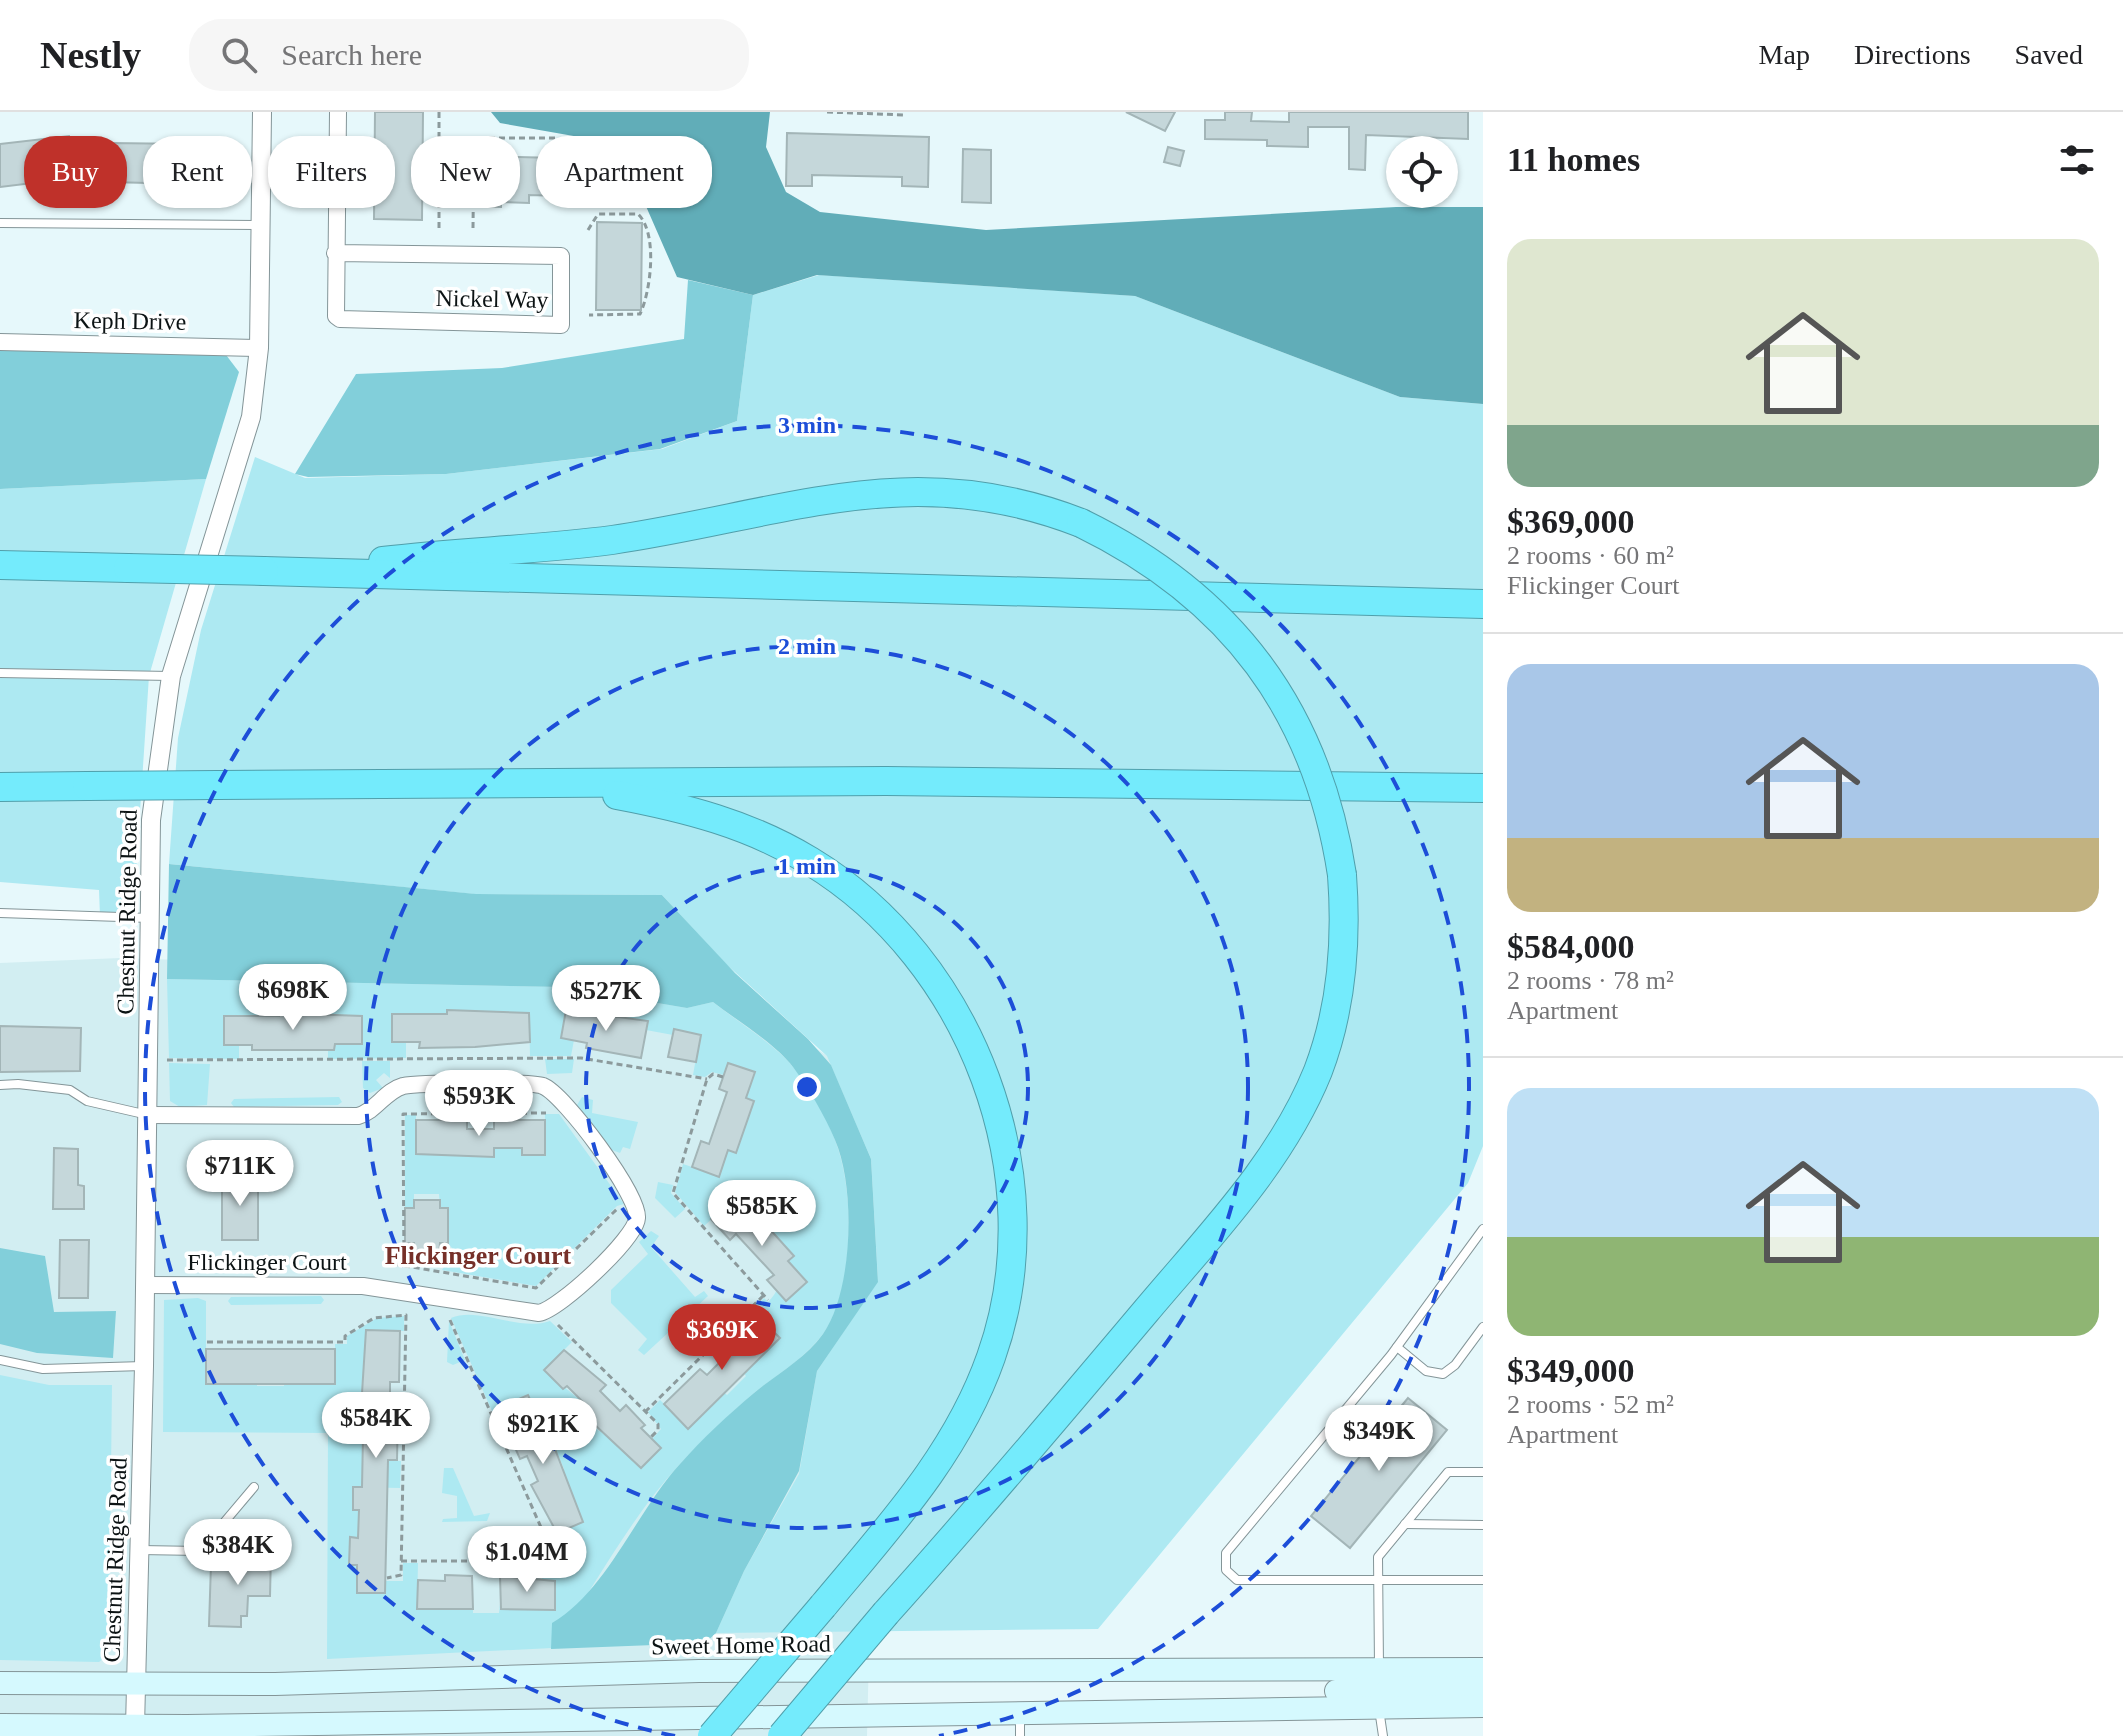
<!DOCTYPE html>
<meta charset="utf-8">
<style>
body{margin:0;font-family:"Times New Roman",serif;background:#f6f6f6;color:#202124;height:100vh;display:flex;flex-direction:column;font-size:30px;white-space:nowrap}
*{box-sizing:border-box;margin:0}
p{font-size:26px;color:#757577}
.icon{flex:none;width:44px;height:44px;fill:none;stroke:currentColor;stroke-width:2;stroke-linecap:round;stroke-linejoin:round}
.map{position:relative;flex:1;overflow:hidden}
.sheet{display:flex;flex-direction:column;background:#fff;width:640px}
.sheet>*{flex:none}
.top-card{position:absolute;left:24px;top:24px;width:760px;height:72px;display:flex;gap:16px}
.tools{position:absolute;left:1386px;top:24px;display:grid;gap:16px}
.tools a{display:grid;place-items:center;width:72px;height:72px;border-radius:50%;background:#fff;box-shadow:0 2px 6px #0004;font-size:40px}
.price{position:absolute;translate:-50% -68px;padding:0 18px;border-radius:28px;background:#fff;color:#222;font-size:26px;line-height:52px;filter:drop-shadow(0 2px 4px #0008)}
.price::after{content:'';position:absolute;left:50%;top:48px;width:24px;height:18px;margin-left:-12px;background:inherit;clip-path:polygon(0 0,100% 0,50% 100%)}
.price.current{background:#bf312a;color:#fff}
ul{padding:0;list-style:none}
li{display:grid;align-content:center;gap:16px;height:424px;padding:0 24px}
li+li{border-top:2px solid #e0e0e0}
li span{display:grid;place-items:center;height:248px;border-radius:24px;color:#555}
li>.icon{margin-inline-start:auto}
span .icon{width:144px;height:144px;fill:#fffc;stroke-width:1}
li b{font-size:34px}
h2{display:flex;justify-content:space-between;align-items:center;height:96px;padding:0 24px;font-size:34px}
.chip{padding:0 28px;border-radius:32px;background:#fff;box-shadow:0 2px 6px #0004;font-size:28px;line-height:72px}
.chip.current{background:#bf312a;color:#fff}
header{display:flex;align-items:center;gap:48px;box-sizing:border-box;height:112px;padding:0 40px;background:#fff;border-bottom:2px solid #e0e0e0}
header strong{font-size:38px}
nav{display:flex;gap:44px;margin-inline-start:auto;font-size:28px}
.search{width:560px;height:72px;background:#f6f6f6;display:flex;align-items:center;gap:20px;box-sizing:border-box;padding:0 28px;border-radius:32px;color:#757577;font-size:30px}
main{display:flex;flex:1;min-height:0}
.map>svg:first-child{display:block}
</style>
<header>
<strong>Nestly</strong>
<div class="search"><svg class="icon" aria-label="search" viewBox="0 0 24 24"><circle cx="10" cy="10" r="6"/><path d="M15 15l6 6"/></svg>Search here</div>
<nav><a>Map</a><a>Directions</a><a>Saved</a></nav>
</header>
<main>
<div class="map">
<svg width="1483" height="1624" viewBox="0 0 1483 1624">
<rect width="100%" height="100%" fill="#e6f8fb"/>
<!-- built -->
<polygon fill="#d2eef2" points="120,846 710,866 829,945 871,1047 878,1168 867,1624 0,1624 0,851"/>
<!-- green -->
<g fill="#ade9f2">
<polygon points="819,163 1135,184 1400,285 1483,292 1483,1034 1468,1071 1098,1517 716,1521 744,1459 799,1362 817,1259 878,1169 871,1047 827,944 726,852 662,783 474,782 169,752 178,626 201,518 255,345 305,366 446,362 662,337 737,309 753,183"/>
<polygon points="206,367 149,564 133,805 100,804 99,778 0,770 0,377"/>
<path d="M167 867 563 875 687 896 713 890C734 907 778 935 793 955 810 976 825 1002 835 1028 855 1078 855 1177 823 1222 804 1247 778 1262 754 1281 728 1303 702 1328 680 1352 629 1407 594 1476 552 1536L327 1547 328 1321 163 1320 164 1188 198 1186 206 1189V1271L257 1265V1274H284L285 1265 335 1272V1232H347V1224L377 1206 404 1204V1219H366L365 1241 371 1269H362L361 1296 370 1297 369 1325H363V1348L401 1349 400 1376 353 1375V1397L359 1398 358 1425 350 1426 349 1452 357 1453V1480L384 1481 385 1469H403V1451H418L417 1496 473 1492V1501H499L500 1492 528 1493 542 1469 543 1417 553 1413 558 1421 583 1409 557 1361 564 1357 554 1333 546 1336 534 1311 539 1308 528 1284 492 1299 451 1206C479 1194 518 1220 550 1209L572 1230 544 1258 586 1293 581 1300 599 1319 606 1313 652 1327 661 1317 648 1300 660 1288 689 1316 705 1301 701 1296 720 1277 727 1283 746 1264 740 1257 780 1226 752 1197 764 1186 768 1190C783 1176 781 1157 794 1143L757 1103 751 1109 732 1089 704 1114 675 1080 683 1052 719 1064 728 1038 736 1041 754 990 746 986 755 960 729 951 724 963 712 960 705 965 693 963 700 923 674 918 673 923 646 918 647 909 621 904 619 913 566 898 561 925 574 928 571 944H530L529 901 474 907V898H447V907L392 902V930H406V946L328 947V938H334L335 932H362V904L307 909V901H280L279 909 239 933V947L169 946Z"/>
<polygon points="545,947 574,947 572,961 547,962"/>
<polygon points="362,949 390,949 390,966 384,961 376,968 383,976 370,981 363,976"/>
<polygon points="169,951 210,952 207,993 180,995 170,989"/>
<polygon points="339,985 342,990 338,993 234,995 231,991 234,987"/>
<polygon points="582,985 593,988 592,1001 638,1010 630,1037 623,1035 620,1041 612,1038 577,993"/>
<polygon points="545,1002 559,1002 624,1092 617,1094 536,1174 442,1158 455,1140 448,1131 448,1097 440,1096 439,1082 414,1082 414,1096 405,1096 405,1003 416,1003 416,1042 439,1043 467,1036 467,1045 493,1045 494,1036 522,1036 522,1043 544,1043"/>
<polygon points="658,1070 673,1073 671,1081 685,1097 675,1106 655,1086"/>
<polygon points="651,1119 659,1124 651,1135 695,1185 704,1179 708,1184 644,1243 638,1238 647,1227 611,1191 611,1178 648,1142 639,1130"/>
<polygon points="321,1184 324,1188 321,1192 231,1193 228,1189 231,1185"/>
<polygon points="449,1209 465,1248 453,1253 447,1250"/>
<polygon points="0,1263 49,1273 112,1273 109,1535 106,1544 99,1550 0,1548"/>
<polygon points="444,1356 453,1356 474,1404 490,1401 487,1409 442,1410 443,1407 457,1406 457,1384 442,1381"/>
<polygon points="539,1416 538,1447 511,1448 511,1435 527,1431 525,1422"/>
</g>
<!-- forest -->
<g fill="#82cfda">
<polygon points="688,168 753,183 737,309 660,337 446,362 308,365 295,362 356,262 502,256 684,227"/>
<polygon points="0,230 220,235 239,260 206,367 0,377"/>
<path d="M169 752 476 782 662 783 735 861 808 927 831 953 871 1047 878 1170 817 1259 799 1359 744 1459 716 1521 705 1531 551 1537 552 1511C607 1479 636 1400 680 1352 702 1327 729 1302 754 1281 778 1261 805 1247 823 1222 853 1179 856 1076 835 1028 825 1004 808 975 793 955 776 932 736 908 713 890L687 896 563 875 167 867Z"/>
<polygon points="0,1136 45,1144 54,1200 116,1199 113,1246 37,1241 0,1232"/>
</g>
<!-- water -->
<polygon fill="#61adb8" points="491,0 770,0 766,35 786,80 820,100 986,118 1396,95 1483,95 1483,292 1400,285 1135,184 817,163 753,183 677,165 645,92 585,26 500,11"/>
<!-- building -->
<g fill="#c5d7da" stroke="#a3b5b7" stroke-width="2">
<polygon points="375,0 423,0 422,108 374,107"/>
<polygon points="1126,0 1175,0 1165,19"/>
<polygon points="1225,0 1252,0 1251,9 1289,10 1289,0 1468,0 1468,27 1366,23 1365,58 1349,57 1349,15 1308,15 1308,35 1267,34 1267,28 1205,27 1205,8 1225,8"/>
<polygon points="787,21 929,25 928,75 902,74 902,65 812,63 812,74 786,74"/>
<polygon points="69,24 74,66 0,75 0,32"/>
<polygon points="110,31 189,32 188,72 109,70"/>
<polygon points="1168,35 1184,39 1180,54 1164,50"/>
<polygon points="963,37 991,38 991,91 962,90"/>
<polygon points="475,44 595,47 594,93 562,91 562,84 529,83 529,91 501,90 501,95 474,94"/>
<polygon points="597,110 642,111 641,198 596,198"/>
<polygon points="447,898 529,901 530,930 475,935 419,936 420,930 392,930 392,902 447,902"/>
<polygon points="566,898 648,909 641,946 586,936 587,931 561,926"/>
<polygon points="279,901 362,904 362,932 335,932 334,938 252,938 252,933 224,933 224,904 279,904"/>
<polygon points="0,914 81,916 80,959 0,960"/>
<polygon points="674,917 701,923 696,950 668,945"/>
<polygon points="728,951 755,960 746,986 754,989 736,1041 728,1038 719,1065 692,1055 701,1029 709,1032 727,980 719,977"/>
<polygon points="416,1008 467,1008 467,1017 494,1017 494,1008 545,1008 545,1043 522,1043 522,1036 494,1036 494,1045 416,1042"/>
<polygon points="54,1036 78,1037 78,1073 84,1074 84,1097 53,1097"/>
<polygon points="222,1062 246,1062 246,1069 258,1068 258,1128 222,1128"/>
<polygon points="414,1088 440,1088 440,1096 448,1096 448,1131 440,1131 439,1143 414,1143 414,1131 405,1131 405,1096 414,1096"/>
<polygon points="732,1088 751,1109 757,1103 794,1144 788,1149 807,1170 786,1189 767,1168 774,1163 736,1122 730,1128 711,1107"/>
<polygon points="60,1128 89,1128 88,1186 59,1186"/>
<polygon points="756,1202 780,1226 688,1317 664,1292 700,1257 707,1263 726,1244 720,1237"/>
<polygon points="366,1218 400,1219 399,1270 390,1270 390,1298 398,1298 397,1348 388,1348 385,1481 357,1481 357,1453 349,1453 350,1425 358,1426 359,1398 353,1398 353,1375 362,1375 363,1324 369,1325 370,1297 361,1297"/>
<rect x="206" y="1237" width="129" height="35"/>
<polygon points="564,1238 606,1273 600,1279 620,1299 626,1293 645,1313 641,1316 661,1336 641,1356 580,1299 586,1293 567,1274 563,1277 544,1258"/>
<polygon points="528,1283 539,1308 534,1311 546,1336 553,1332 583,1410 557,1421 531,1373 538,1369 527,1344 520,1347 509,1322 513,1320 502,1294"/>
<polygon points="1408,1286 1447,1318 1350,1436 1311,1404"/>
<polygon points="232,1440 271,1441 270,1484 248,1484 247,1504 241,1504 241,1515 209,1514 211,1452 231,1453"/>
<polygon points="445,1463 472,1464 473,1497 417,1497 418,1468 445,1469"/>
<polygon points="500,1464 555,1469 555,1498 501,1497"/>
</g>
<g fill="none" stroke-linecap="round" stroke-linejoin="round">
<!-- service casing -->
<g stroke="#849598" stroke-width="10">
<g id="service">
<polyline points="0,111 260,113"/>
<polyline points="0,561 170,564"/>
<polyline points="0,801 150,806"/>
<polyline points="0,973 18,972 70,978 87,989 148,1003"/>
<polyline points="1483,1117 1391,1243 1226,1441 1226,1458 1237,1468 1483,1468"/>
<polyline points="1397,1235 1426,1259 1443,1262 1455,1253 1483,1215"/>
<polyline points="0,1248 43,1257 143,1254"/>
<polyline points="1405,1412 1483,1413"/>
<polyline points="140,1438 200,1439 254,1375"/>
<polyline points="1379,1555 1378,1445 1448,1360 1483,1360"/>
<polyline points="1379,1597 1383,1624"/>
<polyline points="1020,1605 1020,1624"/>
</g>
</g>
<!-- minor casing -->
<g stroke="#849598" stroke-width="18">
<g id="minor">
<polyline points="335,141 561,144 561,213 340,207 336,204 338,0"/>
<polyline points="0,230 259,236"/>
<path d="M146 1173 363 1174 539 1201C560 1197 636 1126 637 1106 639 1083 564 982 543 974 531 969 417 971 403 974 385 979 376 999 358 1004L148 1003"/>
</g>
</g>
<!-- tertiary casing -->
<g stroke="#849598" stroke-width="20">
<polyline id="tertiary" points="135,1615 144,1254 151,708 171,564 251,305 259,236 262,0"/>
</g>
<!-- secondary casing -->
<g stroke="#849598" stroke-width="24">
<g id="secondary">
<polyline points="0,1571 275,1572 699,1559 1483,1557"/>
<polyline points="1336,1579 1369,1576 1379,1557"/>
<polyline points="1379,1593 1386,1579 1397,1575 1483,1576"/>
<polyline points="0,1613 187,1614 1483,1594"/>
</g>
</g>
<!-- motorway casing -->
<g stroke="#509fab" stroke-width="30">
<g id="motorway">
<path d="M383 449C459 440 536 438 612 428 783 403 910 344 1081 411"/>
<polyline points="0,453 128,456"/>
<polyline points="264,459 1483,492"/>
<polyline points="218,673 886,669 1483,676"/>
<polyline points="0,675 87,674"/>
<path d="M617 683C686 696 749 712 810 749 972 847 1055 1065 991 1245 957 1342 888 1416 823 1494"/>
<path d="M886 1501C975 1402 1061 1300 1146 1199 1209 1124 1281 1051 1318 959 1342 896 1347 830 1342 763"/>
</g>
</g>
<!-- path -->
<g stroke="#8c9a9c" stroke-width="3" stroke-dasharray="6 4" stroke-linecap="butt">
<polyline points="827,0 904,3"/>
<polyline points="439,26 558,26 566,34"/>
<polyline points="439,116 439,0"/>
<polyline points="473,116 474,26"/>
<path d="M588 118 598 102H638C658 121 651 179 640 202L589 203"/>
<polyline points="167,948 581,946 707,967"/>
<polyline points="723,965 713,962 707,967 673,1081 768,1188"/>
<polyline points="394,1152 536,1176 617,1097"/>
<polyline points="404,1154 403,1002 546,1001"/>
<polyline points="450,1208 543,1420 539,1466"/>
<polyline points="558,1213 658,1312 658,1318 651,1325"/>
<polyline points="207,1230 345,1230 345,1224 374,1206 406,1203 401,1463 387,1466"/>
<polyline points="645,1300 764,1183"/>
<polyline points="401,1449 540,1449"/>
</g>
<!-- service -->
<use href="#service" stroke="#fff" stroke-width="8"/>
<!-- minor -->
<use href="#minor" stroke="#fff" stroke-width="16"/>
<!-- tertiary -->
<use href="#tertiary" stroke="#fff" stroke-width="18"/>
<!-- secondary -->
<use href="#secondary" stroke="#d5f9fe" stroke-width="22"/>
<!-- motorway -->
<use href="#motorway" stroke="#74ebfc" stroke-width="28"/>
<!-- motorway-bridge casing -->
<g stroke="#509fab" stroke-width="30" stroke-linecap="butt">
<g id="motorway-bridge">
<path d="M1081 411C1231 484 1317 598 1342 763"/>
<polyline points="128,456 264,459"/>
<polyline points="87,674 218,673"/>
<polyline points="712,1624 823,1494"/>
<polyline points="782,1624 886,1501"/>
</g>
</g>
<!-- motorway-bridge -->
<use href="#motorway-bridge" stroke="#74ebfc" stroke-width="28"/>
</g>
<!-- distance rings -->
<g fill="none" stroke="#1d4ed8" stroke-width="4" stroke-dasharray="14 10">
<circle cx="807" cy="975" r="221"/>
<circle cx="807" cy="975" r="441"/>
<path d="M675 1624A662 662 0 1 1 939 1624"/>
</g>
<g text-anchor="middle" stroke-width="7" stroke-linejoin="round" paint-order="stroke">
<!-- street labels -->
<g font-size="24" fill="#0c1314" stroke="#fff">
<text transform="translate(492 187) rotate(1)" y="8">Nickel Way</text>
<text transform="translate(130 209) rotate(1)" y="8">Keph Drive</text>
<text transform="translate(127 800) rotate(-89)" y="8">Chestnut Ridge Road</text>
<text x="267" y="1158">Flickinger Court</text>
<text transform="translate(115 1448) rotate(-88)" y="8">Chestnut Ridge Road</text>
<text transform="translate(741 1533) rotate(-1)" y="8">Sweet Home Road</text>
</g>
<!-- neighbourhood labels -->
<g font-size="26" font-weight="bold" fill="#763029" stroke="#fff">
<text x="478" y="1152">Flickinger Court</text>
</g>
</g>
<circle cx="807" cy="975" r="12" fill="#1d4ed8" stroke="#fff" stroke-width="4"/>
<g font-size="24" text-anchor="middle" font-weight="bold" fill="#1d4ed8" stroke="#fff" stroke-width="7" stroke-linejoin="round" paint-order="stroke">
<text x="807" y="321">3 min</text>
<text x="807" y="542">2 min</text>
<text x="807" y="762">1 min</text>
</g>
</svg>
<div class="tools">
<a><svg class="icon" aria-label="locate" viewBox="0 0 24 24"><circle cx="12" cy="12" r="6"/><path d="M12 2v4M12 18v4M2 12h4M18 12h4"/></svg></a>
</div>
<b class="price" style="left:293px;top:920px">$698K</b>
<b class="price" style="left:606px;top:921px">$527K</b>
<b class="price" style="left:479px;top:1026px">$593K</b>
<b class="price" style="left:240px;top:1096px">$711K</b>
<b class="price" style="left:762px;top:1136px">$585K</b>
<b class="price current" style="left:722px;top:1260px">$369K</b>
<b class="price" style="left:376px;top:1348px">$584K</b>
<b class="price" style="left:543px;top:1354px">$921K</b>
<b class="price" style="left:1379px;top:1361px">$349K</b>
<b class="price" style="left:238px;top:1475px">$384K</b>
<b class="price" style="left:527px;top:1482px">$1.04M</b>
<div class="top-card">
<a class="chip current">Buy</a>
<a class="chip">Rent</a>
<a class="chip">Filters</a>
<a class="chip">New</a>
<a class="chip">Apartment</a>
</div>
</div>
<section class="sheet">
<h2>11 homes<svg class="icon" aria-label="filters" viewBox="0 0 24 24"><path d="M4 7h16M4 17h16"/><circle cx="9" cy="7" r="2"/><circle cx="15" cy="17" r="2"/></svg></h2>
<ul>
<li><span style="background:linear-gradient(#dfe7d0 75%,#7fa58c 0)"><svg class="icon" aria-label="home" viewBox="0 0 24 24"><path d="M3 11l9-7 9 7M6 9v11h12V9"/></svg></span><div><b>$369,000</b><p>2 rooms · 60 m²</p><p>Flickinger Court</p></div></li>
<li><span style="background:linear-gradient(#a9c7e8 70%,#c2b280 0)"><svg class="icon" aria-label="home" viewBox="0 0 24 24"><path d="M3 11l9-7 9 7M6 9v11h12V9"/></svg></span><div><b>$584,000</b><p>2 rooms · 78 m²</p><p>Apartment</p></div></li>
<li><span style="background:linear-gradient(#bfe0f5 60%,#8fb573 0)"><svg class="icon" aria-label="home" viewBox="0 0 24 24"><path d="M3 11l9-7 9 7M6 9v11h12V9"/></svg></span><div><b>$349,000</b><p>2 rooms · 52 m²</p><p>Apartment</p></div></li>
</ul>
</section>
</main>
